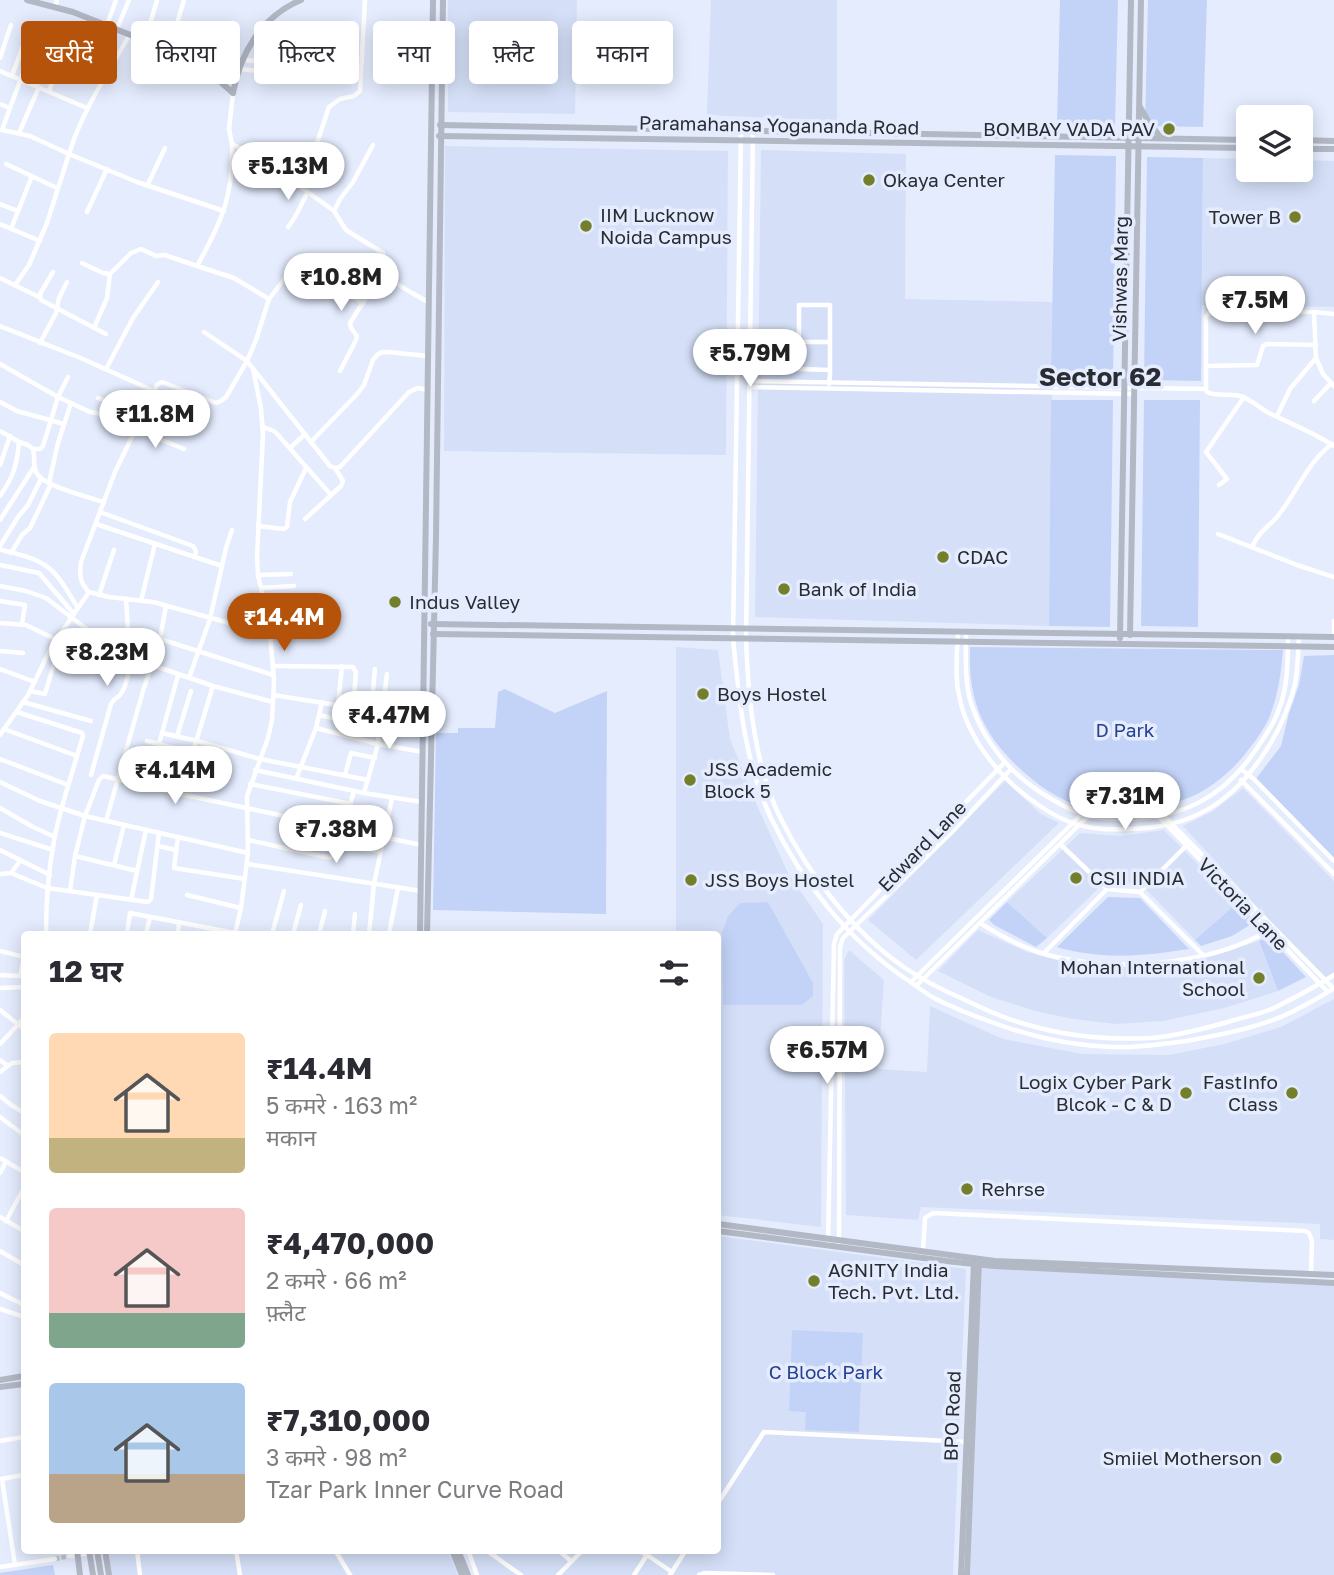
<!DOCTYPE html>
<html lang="hi">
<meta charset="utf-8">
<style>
body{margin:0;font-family:"Golos Text","Noto Sans Devanagari",sans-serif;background:#f2f2f3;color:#2b2b33;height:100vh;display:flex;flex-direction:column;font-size:26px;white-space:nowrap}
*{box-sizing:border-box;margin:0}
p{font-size:23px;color:#7c7c81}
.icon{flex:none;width:38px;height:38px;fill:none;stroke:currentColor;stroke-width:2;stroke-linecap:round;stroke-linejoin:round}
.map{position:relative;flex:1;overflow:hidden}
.details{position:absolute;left:21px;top:931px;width:700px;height:623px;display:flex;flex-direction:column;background:#fff;border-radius:7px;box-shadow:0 4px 18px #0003}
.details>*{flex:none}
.hud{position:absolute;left:21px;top:21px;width:700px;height:63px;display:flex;gap:14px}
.buttons{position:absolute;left:1236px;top:105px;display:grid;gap:14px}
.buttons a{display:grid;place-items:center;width:77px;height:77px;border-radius:7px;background:#fff;box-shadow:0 4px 18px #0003;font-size:35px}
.price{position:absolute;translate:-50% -60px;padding:0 16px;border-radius:24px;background:#fff;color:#222;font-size:23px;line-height:46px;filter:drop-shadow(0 2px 4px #0008)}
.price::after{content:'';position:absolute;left:50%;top:42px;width:21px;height:16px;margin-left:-10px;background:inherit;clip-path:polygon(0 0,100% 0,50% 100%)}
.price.current{background:#b45309;color:#fff}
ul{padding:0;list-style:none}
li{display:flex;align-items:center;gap:21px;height:175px;padding:0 28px}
li span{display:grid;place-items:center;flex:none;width:196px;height:140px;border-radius:7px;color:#555}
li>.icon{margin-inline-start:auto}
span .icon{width:84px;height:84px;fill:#fffc;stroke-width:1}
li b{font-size:30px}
h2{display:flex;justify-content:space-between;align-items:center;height:84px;padding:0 28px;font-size:30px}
.pill{padding:0 24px;border-radius:7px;background:#fff;box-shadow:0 4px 18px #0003;font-size:24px;line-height:63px}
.pill.current{background:#b45309;color:#fff}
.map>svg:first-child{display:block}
</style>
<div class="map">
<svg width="1334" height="1575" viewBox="0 0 1334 1575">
<rect width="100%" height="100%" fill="#e4ecfe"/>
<!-- built -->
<g fill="#d5e0f8">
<polygon points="448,0 577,0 575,114 448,112"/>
<polygon points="711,0 837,0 837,121 707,115"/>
<polygon points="445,146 728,151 726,455 444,451"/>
<polygon points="761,150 906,154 905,299 1053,302 1049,626 755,617"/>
<polygon points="1203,158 1248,159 1248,170 1300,170 1300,160 1334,161 1334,307 1202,305"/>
<polygon points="676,647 718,650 730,739 759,810 788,873 823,924 821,1227 718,1215 718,934 676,934"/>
<polygon points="1005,781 1041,814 1059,823 916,960 868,920"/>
<polygon points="1243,788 1334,881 1334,974 1328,979 1321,977 1183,826 1213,811"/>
<polygon points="1164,830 1237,903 1195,940 1140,883 1105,882 1047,938 1007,902 1080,833 1121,836"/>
<polygon points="978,930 1027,952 1061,961 1119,967 1163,965 1201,958 1259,941 1278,991 1224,1008 1163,1021 1116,1024 1073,1019 1035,1011 991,997 938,971"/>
<polygon points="849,950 884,980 878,1069 927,1072 930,1006 1003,1039 1083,1054 1169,1055 1224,1044 1281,1027 1334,999 1334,1240 1320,1239 1320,1224 921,1207 918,1220 846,1215 844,961"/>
<polygon points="718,1236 966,1269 953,1575 475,1575 466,1551 718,1550"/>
<polygon points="973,1264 1334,1281 1334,1575 966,1575"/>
<polygon points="106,1551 448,1551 458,1575 110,1575"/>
</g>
<!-- green -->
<g fill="#c3d3f7">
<polygon points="1060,0 1118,0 1115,125 1057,124"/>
<polygon points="1148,0 1207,0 1203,127 1145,126"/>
<polygon points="1055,155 1116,156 1113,381 1051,380"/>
<polygon points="1147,157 1203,158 1201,381 1144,380"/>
<polygon points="1051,400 1113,400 1110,627 1049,626"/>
<polygon points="1144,400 1200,400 1198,627 1141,626"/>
<path d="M970 647 1283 650C1281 673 1278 697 1269 718 1263 731 1254 743 1245 754 1212 795 1171 811 1118 810 1108 810 1096 810 1086 808 1059 801 1034 783 1014 763 980 729 968 696 970 647Z"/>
<polygon points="1334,655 1334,861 1255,780 1281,746 1289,713 1299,685 1304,656"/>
<polygon points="505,689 555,713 607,691 606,914 433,910 436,733 458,733 458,728 495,728 498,692"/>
<path d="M1108 897 1140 898 1189 949C1144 956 1101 960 1057 947Z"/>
<polygon points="768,902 813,983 813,996 802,1005 723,1005 722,933 728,916 740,903"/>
<polygon points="1007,902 1047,938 1036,947 994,925 989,920"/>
<polygon points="1237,903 1255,922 1232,936 1201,946 1195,940"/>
<polygon points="1268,936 1306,977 1278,991 1259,941"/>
<polygon points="792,1330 863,1333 859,1432 805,1430 806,1412 789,1411"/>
<polygon points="53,1565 55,1575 0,1575 0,1573"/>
</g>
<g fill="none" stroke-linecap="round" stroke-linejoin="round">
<!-- street-tunnel -->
<polyline stroke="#bfc6d5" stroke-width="4.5" stroke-dasharray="4.5 2" stroke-linecap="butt" points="55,1559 69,1556"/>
<!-- street -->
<g stroke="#fff" stroke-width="4.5">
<polyline points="55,7 57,0"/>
<polyline points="107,25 116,0"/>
<polyline points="117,29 129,0"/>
<path d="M130 34C108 73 82 111 69 154L137 182 224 211"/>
<polyline points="145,41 157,0"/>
<polyline points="169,50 184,0"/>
<polyline points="0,58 11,25"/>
<polyline points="244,60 313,66"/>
<polyline points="240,69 288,74"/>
<polyline points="0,71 87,108"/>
<polyline points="12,76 29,29"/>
<polyline points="36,86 49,48"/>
<polyline points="49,91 56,72 67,59 65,55 45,45 51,31"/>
<path d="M233 93 229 129 232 144 265 161 291 180 334 211 346 230 383 253 385 260 382 272C395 285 413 293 428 302"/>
<polyline points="0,104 10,108 2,130 30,136 69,154 47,223 29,265 15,285"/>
<polyline points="10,108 38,33"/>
<path d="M741 131 733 638C739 699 744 761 771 818 802 883 849 941 909 981 918 987 926 994 936 999 954 1008 974 1016 994 1023 1032 1037 1072 1046 1113 1047 1137 1048 1162 1044 1186 1041 1215 1036 1246 1030 1273 1020 1290 1014 1319 998 1334 988"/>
<path d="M753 131 746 638C748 696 754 766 781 819 809 875 853 932 905 968 923 980 942 990 961 998 981 1008 1003 1018 1025 1024 1064 1036 1109 1040 1151 1038 1179 1036 1211 1027 1238 1019 1250 1016 1263 1013 1274 1008 1294 998 1315 987 1334 975"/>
<polyline points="19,133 39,87"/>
<path d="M232 144C234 195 221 223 197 266L234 278 269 299"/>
<polyline points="6,164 57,188"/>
<polyline points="294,182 312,158 329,107 340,99 354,96 360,91 365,0"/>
<polyline points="147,186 165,148"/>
<polyline points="0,204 18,211"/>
<polyline points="334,211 340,199 353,182 373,145"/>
<polyline points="87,212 107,169"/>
<polyline points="0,224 40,241"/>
<path d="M288 227C297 216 301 204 308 192"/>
<polyline points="11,229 32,176"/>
<polyline points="82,263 103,273 110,274 131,253 141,249 156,256 165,255 197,266"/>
<polyline points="53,272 40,294 41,300 106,334"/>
<polyline points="0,278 39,297"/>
<polyline points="1314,312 1316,358"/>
<polyline points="0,326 83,359 154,391"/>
<polyline points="94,328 107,298 110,274"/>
<polyline points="204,332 247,361 330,466 335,468 343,481 341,486 305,519"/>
<polyline points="799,342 830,342"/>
<polyline points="40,343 56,313 59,298 67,282"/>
<polyline points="0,364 58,397 90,412 97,413 184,449"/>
<polyline points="1206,366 1257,365 1263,346 1267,344 1316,345"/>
<polyline points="106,369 133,318 158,282"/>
<polyline points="340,371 356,340 357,336 351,328 350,323 382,272"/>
<polyline points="749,381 1206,389 1206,317 1209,313 1216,310 1314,312 1334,314"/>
<polyline points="829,384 830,375 830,305 799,305 799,369 830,370"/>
<polyline points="749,387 1134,394"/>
<path d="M1206 389 1207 392C1217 397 1229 393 1240 396 1251 399 1259 408 1269 413 1291 424 1313 432 1334 446"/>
<polyline points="98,398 185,432"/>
<polyline points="1314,401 1331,383"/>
<polyline points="0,402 17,411 64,424"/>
<polyline points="1277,416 1290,389 1316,358 1323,374 1334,386"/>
<polyline points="263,427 274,431 278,435 331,495"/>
<path d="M0 431 19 442C17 465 14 476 0 496"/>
<path d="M19 442 28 445 33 449C35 456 33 465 36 472 42 486 88 497 104 502"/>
<polyline points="311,442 358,393 364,385 373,360 377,355 382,352 388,352 428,356"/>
<polyline points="290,448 305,434"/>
<polyline points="33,449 40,449 43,446 58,397 68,377"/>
<polyline points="0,465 10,436"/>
<polyline points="335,468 340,467 409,392 418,388 428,390"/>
<polyline points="49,483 58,443 71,403"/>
<polyline points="1219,485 1227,479 1206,452 1244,397"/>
<polyline points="100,512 193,546 196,551 195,557"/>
<polyline points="0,520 34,467"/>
<polyline points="96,524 222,566"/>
<polyline points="258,526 284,529 287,527 290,502 306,468"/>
<polyline points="1218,534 1297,565 1334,577"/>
<polyline points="0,546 18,517 28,505 41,479"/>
<path d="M1252 547C1258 533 1266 529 1276 518 1296 495 1307 462 1332 444"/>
<path d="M0 549C14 554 31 556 43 564 59 573 68 593 78 608"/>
<polyline points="11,553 22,535 30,528 51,484"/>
<polyline points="0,565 39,573 74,614"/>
<polyline points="258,575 291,574"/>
<path d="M0 586 26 591 46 598 130 662C130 670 125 691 119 696 116 698 113 700 111 704L91 775"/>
<polyline points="262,588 294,586"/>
<polyline points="89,592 109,597 153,602 233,624 250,625 269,622"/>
<polyline points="99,595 114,550"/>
<polyline points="126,599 130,661"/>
<polyline points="0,601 25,605 22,624"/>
<polyline points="141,601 155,544"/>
<polyline points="0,623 26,625 57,640"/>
<path d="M958 632C957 651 955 671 958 690 963 725 984 757 1009 781 1025 797 1054 818 1076 824 1092 829 1111 830 1128 829 1191 828 1231 804 1265 752 1279 731 1289 709 1295 684 1298 668 1298 653 1299 637"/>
<path d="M966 632C966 656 964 683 972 706 984 741 1009 772 1040 792 1054 801 1071 811 1088 816 1101 819 1116 819 1130 819 1185 817 1224 796 1255 751 1264 737 1274 725 1279 709 1288 687 1288 660 1288 636"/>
<polyline points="1334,637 1334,621"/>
<polyline points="160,639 273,675"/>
<polyline points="0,651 23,653"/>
<polyline points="152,665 213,686 273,702"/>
<polyline points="273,666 353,667 356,672 353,708"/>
<polyline points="0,669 35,682"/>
<polyline points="387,674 378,744 364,793 422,802"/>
<polyline points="189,678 210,619 226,548 232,530"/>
<polyline points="30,691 45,694 54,664"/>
<polyline points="273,695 361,709 382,715"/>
<polyline points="23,702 91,721"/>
<polyline points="338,705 342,666"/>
<polyline points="17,712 82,733 83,736 77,756"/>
<polyline points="371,712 375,669"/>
<polyline points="319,715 381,729"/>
<polyline points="316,728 378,744 423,752"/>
<path d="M4 729 77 756C69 784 59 812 54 841 48 872 46 903 46 934"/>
<polyline points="162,733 197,741 260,759 368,780"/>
<path d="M0 735 28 695 52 646 89 592C80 583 79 575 81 562L115 472 157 385 162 382 216 403 221 401 226 397 247 361 256 340 269 299 296 264 301 262 309 264 325 279 338 283 363 304"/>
<polyline points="177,736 191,691"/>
<polyline points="147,741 193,753"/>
<polyline points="159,744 178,675"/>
<polyline points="0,759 68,785"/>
<polyline points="1241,769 1255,780 1334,861"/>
<polyline points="255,770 364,793"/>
<polyline points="345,775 351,753 375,758"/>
<polyline points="296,779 316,728 322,702"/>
<polyline points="1241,780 1334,874"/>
<polyline points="0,782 40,801 85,816 248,853"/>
<polyline points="250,784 351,804"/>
<polyline points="180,794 213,686"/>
<polyline points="0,808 33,827 55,837"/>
<polyline points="1164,816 1333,988"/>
<polyline points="1159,817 1328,992"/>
<polyline points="106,821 143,691 160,639 166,606"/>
<polyline points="343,829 354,791"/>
<polyline points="0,833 53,850"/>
<polyline points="178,837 174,868 245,879"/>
<polyline points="248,840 330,858 334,855 339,847 342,847 381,851"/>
<polyline points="1060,844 1107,889"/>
<polyline points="158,846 176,850"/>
<polyline points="0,850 50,875"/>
<polyline points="75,856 85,816 99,780 103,776 180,794 421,845"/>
<polyline points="247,864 421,891"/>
<polyline points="114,865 124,825"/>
<polyline points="11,873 47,888 148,902 151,899 159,833"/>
<polyline points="0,874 11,873 20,861"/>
<polyline points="70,891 75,856 137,871"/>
<polyline points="1140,892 1186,846"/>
<polyline points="187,895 241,908"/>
<polyline points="131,900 146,830"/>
<path d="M980 923C999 935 1017 945 1038 952 1107 974 1211 967 1273 928"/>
<polyline points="90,934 97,895"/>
<polyline points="127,934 130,913 235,933"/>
<polyline points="146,934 150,917"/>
<polyline points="178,934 179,922"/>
<polyline points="235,934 241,908 248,853 247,796 268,738 272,720 273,702 274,680 269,622 258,575 257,557 263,434 261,408 253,369"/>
<polyline points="272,934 284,891"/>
<polyline points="293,934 301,905"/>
<polyline points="319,934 325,911"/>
<polyline points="353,934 355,914"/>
<polyline points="369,934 374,884 392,798"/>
<polyline points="389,934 398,888"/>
<polyline points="0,951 24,957"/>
<polyline points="1044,953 1107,889 1140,892 1202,954"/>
<polyline points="0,975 20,976 24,957"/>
<polyline points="911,982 1082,814"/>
<polyline points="916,986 1088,816"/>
<polyline points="0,988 24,987"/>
<polyline points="0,1010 24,1029"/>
<polyline points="0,1044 24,1018"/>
<polyline points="0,1060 7,1065"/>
<polyline points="0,1072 12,1063 24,1062"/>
<polyline points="0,1096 10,1104 24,1113"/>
<polyline points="0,1117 24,1135"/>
<polyline points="0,1158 24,1172"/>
<polyline points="0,1173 6,1162"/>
<polyline points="0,1217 24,1231"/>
<polyline points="6,1221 24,1188"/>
<polyline points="828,1246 834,944 837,934 1005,762"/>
<polyline points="839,1247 840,947 843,938 951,833 1011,769"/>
<polyline points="0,1251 24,1265"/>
<polyline points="923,1251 925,1218 933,1213 1305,1231 1309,1233 1312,1241 1311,1274"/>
<polyline points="0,1293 24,1305"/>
<polyline points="0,1309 24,1317"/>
<polyline points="0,1441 24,1437"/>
<polyline points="1,1479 24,1475"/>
<polyline points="2,1479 15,1565"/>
<polyline points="718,1503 764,1432 969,1442"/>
<polyline points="137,1550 140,1575"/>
<polyline points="236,1550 240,1575"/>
<polyline points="335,1550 350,1575"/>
<polyline points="468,1550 477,1575"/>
<polyline points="486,1550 521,1575"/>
<polyline points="558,1550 571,1561"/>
<polyline points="639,1550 647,1555"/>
<polyline points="69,1556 90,1553"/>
<polyline points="0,1567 55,1559"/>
<polyline points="558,1575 583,1550"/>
<polyline points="634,1575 647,1555 672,1572"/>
<polyline points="670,1575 686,1550"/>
<polyline points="699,1575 705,1573 773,1575"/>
</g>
<!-- secondary -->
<g stroke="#b3b8c5" stroke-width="6">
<polyline points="27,0 73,12 183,56 207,70 233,93"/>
<path d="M233 93C240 53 262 16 301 0"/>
<polyline points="1140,107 1148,121 1161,138"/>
<polyline points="440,125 1248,140"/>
<polyline points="439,136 1248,148"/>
<polyline points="1300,140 1334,141"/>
<polyline points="1300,149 1334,149"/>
<polyline points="431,624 1334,637"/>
<polyline points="433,634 1334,647"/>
<polyline points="1130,635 1141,0"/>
<polyline points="1120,638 1131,0"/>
<polyline points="420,934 433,0"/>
<polyline points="427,934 436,537 443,0"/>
<polyline points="718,1224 995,1261 1334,1275"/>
<polyline points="718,1231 946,1261 994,1266 1334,1283"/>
<polyline points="0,1380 24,1376"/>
<polyline points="0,1387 24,1384"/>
<polyline points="77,1550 80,1575"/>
<polyline points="89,1550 93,1575"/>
<polyline points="97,1550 101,1575"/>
<polyline points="105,1550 109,1575"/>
<polyline points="452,1550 462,1575"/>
<polyline points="458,1550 468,1575"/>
<polyline points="961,1575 974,1262"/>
<polyline points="967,1575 979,1261"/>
</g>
</g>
<!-- markers -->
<g fill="#737f2b" stroke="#e4ecfe" stroke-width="2.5">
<circle cx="1169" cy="129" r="7"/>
<circle cx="869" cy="180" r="7"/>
<circle cx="1295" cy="217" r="7"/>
<circle cx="586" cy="226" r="7"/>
<circle cx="943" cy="557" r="7"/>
<circle cx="784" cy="589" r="7"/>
<circle cx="395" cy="602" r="7"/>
<circle cx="703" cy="694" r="7"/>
<circle cx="690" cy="780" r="7"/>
<circle cx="1076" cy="878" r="7"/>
<circle cx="691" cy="880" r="7"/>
<circle cx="1259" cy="978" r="7"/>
<circle cx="1186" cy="1093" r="7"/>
<circle cx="1292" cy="1093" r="7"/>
<circle cx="967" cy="1189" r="7"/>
<circle cx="814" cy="1281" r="7"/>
<circle cx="1276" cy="1458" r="7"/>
</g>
<g text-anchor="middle" stroke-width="7" stroke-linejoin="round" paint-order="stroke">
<!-- street labels -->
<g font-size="19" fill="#292c33" stroke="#e4ecfe">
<text transform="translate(779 125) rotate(1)" y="7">Paramahansa Yogananda Road</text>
<text transform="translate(1120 279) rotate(-89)" y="7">Vishwas Marg</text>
<text transform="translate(922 846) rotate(-46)" y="7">Edward Lane</text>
<text transform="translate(1243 904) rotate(46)" y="7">Victoria Lane</text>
<text transform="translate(952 1416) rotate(-88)" y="7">BPO Road</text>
</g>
<!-- poi labels -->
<g font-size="19" fill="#292c33" stroke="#e4ecfe" text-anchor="start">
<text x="1155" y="136" text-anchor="end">BOMBAY VADA PAV</text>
<text x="883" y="187">Okaya Center</text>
<text x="600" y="222">IIM Lucknow<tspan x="600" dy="22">Noida Campus</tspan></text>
<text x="1281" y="224" text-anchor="end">Tower B</text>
<text x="957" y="564">CDAC</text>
<text x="798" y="596">Bank of India</text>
<text x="409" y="609">Indus Valley</text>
<text x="717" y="701">Boys Hostel</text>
<text x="704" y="776">JSS Academic<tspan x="704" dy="22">Block 5</tspan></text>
<text x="1090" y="885">CSII INDIA</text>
<text x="705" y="887">JSS Boys Hostel</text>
<text x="1245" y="974" text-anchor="end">Mohan International<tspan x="1245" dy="22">School</tspan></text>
<text x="1172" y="1089" text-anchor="end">Logix Cyber Park<tspan x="1172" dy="22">Blcok - C &amp; D</tspan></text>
<text x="1278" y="1089" text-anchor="end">FastInfo<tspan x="1278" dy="22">Class</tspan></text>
<text x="981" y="1196">Rehrse</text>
<text x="828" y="1277">AGNITY India<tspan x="828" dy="22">Tech. Pvt. Ltd.</tspan></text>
<text x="1262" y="1465" text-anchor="end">Smiiel Motherson</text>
</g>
<!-- park labels -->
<g font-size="19" fill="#274090" stroke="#e4ecfe">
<text x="1125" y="737">D Park</text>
<text x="826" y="1379">C Block Park</text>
</g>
<!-- district labels -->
<g font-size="26" font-weight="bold" fill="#292c33" stroke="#e4ecfe">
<text x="1100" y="386">Sector 62</text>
</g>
</g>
</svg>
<div class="buttons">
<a><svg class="icon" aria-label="layers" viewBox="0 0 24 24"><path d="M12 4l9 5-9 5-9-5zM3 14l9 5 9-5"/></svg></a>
</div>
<b class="price" style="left:288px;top:202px">₹5.13M</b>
<b class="price" style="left:341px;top:313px">₹10.8M</b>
<b class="price" style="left:1255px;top:336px">₹7.5M</b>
<b class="price" style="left:750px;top:389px">₹5.79M</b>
<b class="price" style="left:155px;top:450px">₹11.8M</b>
<b class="price current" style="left:284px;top:653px">₹14.4M</b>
<b class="price" style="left:107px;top:688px">₹8.23M</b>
<b class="price" style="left:389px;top:751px">₹4.47M</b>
<b class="price" style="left:175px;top:806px">₹4.14M</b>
<b class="price" style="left:1125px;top:832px">₹7.31M</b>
<b class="price" style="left:336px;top:865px">₹7.38M</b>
<b class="price" style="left:827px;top:1086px">₹6.57M</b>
<div class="hud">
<a class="pill current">खरीदें</a>
<a class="pill">किराया</a>
<a class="pill">फ़िल्टर</a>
<a class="pill">नया</a>
<a class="pill">फ़्लैट</a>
<a class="pill">मकान</a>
</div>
<section class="details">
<h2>12 घर<svg class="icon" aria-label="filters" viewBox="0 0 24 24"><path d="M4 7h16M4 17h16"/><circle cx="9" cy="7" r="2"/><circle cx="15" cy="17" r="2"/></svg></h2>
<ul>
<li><span style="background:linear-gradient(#ffd9b3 75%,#c2b280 0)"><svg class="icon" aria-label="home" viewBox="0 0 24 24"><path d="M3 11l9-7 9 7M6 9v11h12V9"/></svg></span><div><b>₹14.4M</b><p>5 कमरे · 163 m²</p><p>मकान</p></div></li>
<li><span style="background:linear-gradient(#f6c9c9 75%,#7fa58c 0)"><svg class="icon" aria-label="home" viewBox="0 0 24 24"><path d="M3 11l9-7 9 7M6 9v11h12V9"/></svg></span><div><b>₹4,470,000</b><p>2 कमरे · 66 m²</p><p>फ़्लैट</p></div></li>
<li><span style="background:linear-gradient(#a9c7e8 65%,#b9a48a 0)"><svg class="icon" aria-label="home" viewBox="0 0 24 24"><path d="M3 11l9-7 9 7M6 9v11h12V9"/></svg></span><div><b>₹7,310,000</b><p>3 कमरे · 98 m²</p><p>Tzar Park Inner Curve Road</p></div></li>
</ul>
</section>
</div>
